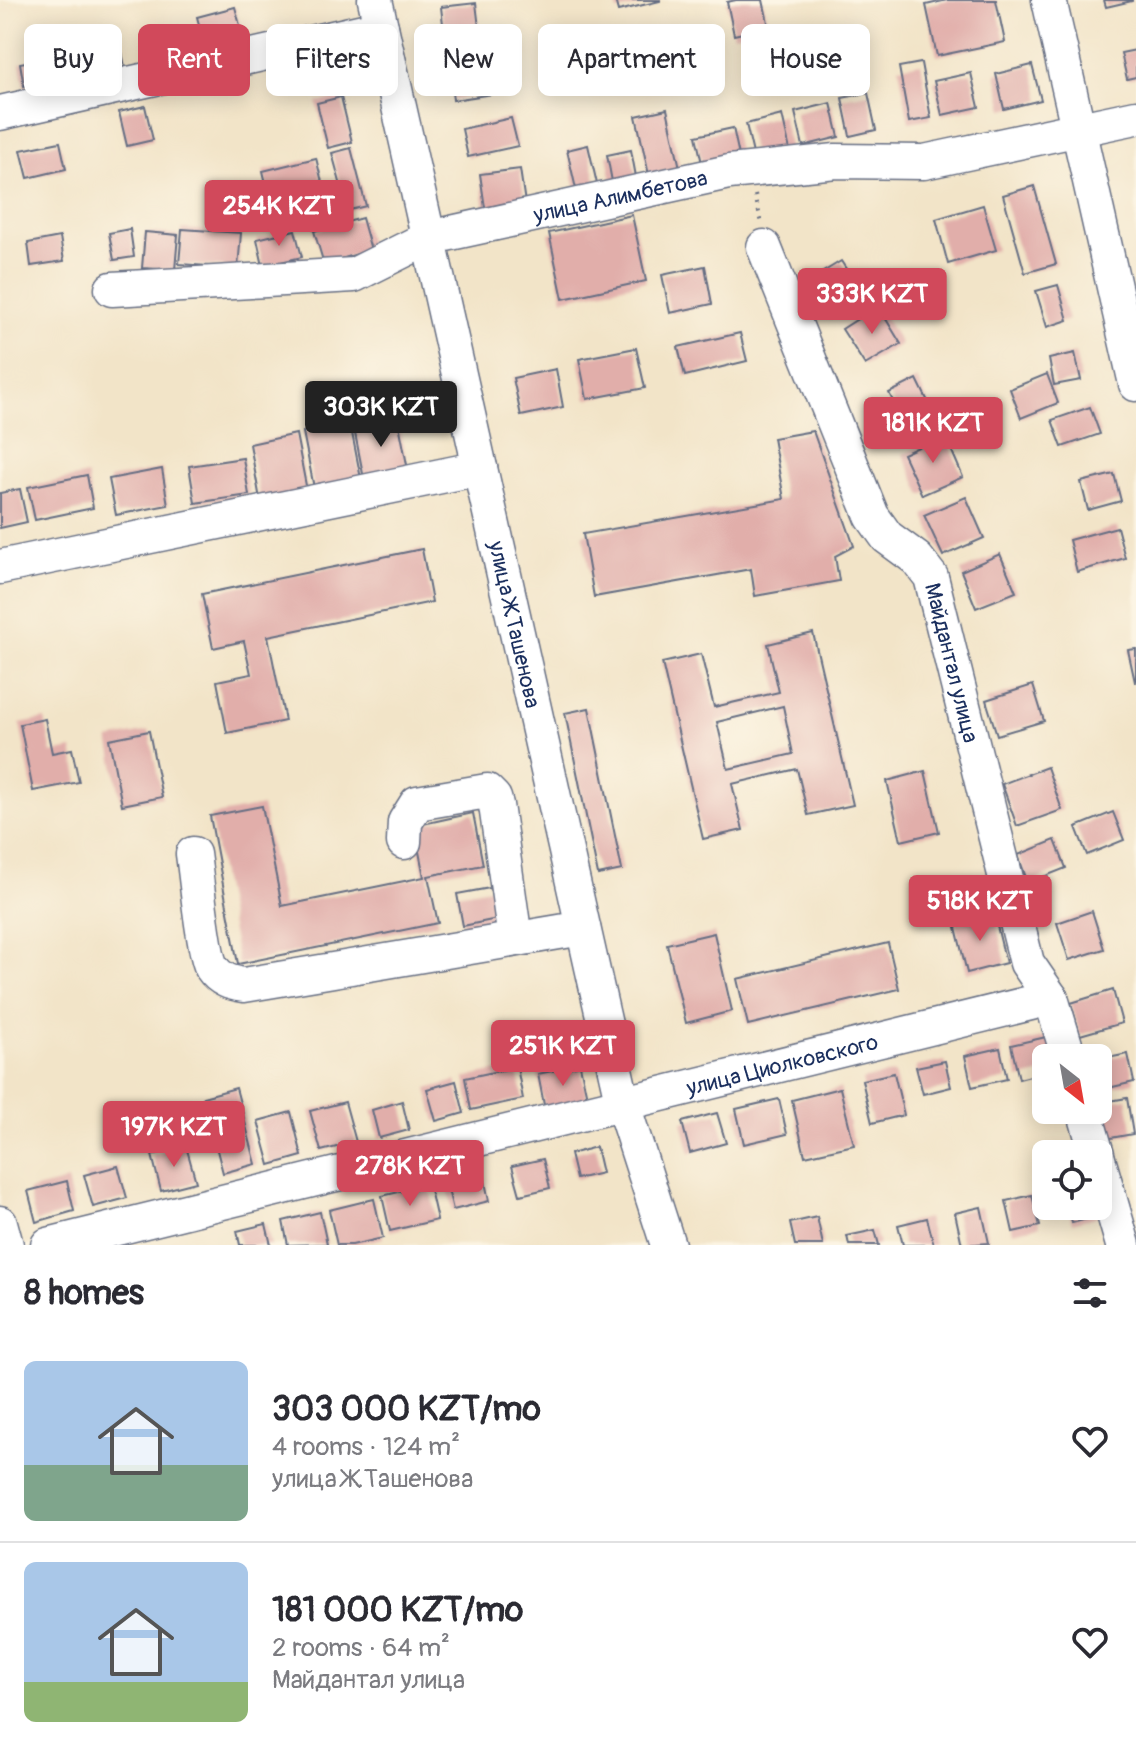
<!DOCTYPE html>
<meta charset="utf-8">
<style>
body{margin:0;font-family:Pangolin,sans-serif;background:#f7f7f7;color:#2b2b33;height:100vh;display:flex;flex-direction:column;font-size:30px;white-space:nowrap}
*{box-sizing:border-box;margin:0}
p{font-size:26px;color:#7c7c81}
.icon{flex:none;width:44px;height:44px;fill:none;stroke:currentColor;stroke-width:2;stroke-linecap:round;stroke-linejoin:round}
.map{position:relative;height:1245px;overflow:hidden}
.drawer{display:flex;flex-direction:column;background:#fff;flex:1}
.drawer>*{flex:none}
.guide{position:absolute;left:24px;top:24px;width:1088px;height:72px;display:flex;gap:16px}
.needle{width:52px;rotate:149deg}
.fabs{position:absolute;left:1032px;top:1044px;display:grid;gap:16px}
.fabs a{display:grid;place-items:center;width:80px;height:80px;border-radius:12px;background:#fff;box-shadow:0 4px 20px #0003;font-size:40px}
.price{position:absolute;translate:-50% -68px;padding:0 18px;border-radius:8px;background:#d1495b;color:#fff;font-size:26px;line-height:52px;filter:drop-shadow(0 2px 4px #0008)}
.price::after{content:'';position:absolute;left:50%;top:48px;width:24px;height:18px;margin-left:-12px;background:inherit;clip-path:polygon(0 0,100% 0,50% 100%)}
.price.selected{background:#222;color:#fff}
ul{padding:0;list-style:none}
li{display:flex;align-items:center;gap:24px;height:200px;padding:0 24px}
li+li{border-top:2px solid #e1e1e2}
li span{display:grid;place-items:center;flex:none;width:224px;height:160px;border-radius:12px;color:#555}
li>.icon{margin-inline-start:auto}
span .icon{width:96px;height:96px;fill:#fffc;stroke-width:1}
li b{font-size:34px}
h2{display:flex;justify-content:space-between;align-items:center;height:96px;padding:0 24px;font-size:34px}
.tag{padding:0 28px;border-radius:12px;background:#fff;box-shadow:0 4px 20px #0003;font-size:28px;line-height:72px}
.tag.selected{background:#d1495b;color:#fff}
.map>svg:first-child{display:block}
</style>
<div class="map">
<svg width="1136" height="1245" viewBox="0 0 1136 1245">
<rect width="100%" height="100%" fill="#fcf5e5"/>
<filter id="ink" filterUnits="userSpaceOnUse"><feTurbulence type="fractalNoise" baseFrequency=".0125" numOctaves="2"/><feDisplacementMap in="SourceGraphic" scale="16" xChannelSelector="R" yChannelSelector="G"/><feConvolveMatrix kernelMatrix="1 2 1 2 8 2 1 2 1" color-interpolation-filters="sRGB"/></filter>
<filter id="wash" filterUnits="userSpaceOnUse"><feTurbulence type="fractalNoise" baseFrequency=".006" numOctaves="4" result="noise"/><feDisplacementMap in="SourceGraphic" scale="32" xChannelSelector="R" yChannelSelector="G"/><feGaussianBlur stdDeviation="1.8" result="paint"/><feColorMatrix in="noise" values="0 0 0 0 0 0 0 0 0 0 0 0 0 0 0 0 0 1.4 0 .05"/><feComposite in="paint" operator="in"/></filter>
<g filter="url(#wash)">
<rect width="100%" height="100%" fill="#f2e4c8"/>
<g id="blocks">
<!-- building -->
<g fill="#e1aeaa" fill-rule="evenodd">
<polygon points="615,0 660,0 660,1 618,11"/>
<polygon points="736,0 763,0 769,27 734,35 727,2"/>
<polygon points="947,0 996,0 1005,42 937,56 926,5"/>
<polygon points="1104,0 1132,0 1132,1 1106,7"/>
<polygon points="476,3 482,53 447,58 441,7"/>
<polygon points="235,7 246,47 208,58 197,17"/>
<polygon points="177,27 185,57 165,62 158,32"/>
<polygon points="120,42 125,67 66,81 61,55"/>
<polygon points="1136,50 1136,77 1127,79 1121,53"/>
<polygon points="333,51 342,86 317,92 308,57"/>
<polygon points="48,58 52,81 24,86 20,63"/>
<polygon points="489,60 493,94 453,100 449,66"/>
<polygon points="921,63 931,118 909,122 899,67"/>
<polygon points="1032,65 1041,100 1004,109 996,74"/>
<polygon points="971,73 979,107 942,115 934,81"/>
<polygon points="868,93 876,130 850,136 842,98"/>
<polygon points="341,97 352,142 328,148 317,103"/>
<polygon points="831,103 839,137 803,146 795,112"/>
<polygon points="145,106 153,140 127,146 119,112"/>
<polygon points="667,109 680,168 649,175 636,116"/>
<polygon points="782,115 790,150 754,158 746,124"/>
<polygon points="511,118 518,146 468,157 462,129"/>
<polygon points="733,128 740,160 703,168 696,136"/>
<polygon points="60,142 66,169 28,178 21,150"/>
<polygon points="588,145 597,184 576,189 567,150"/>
<polygon points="351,148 366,206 277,228 263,171 316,158 324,190 341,186 332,153"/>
<polygon points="631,150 637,182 613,187 607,155"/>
<polygon points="520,169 525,203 485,208 480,174"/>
<polygon points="1034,186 1056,264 1025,273 1003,195"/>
<polygon points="983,205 996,250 948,264 936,219"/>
<polygon points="632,215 646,281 563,299 549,233"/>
<polygon points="362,218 371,250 324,264 314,231"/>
<polygon points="130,229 134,257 114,260 109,233"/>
<polygon points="182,229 241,233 238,268 179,264"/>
<polygon points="295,230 302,257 263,266 257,239"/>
<polygon points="145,232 178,235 175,270 142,268"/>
<polygon points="60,237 64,261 31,266 28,243"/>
<polygon points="841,261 864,297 828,319 805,283"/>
<polygon points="705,266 712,304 670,313 662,275"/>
<polygon points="1058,285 1068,320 1047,327 1036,291"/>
<polygon points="878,306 901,344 865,365 842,329"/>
<polygon points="740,333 747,361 685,376 678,347"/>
<polygon points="636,348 645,388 587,399 579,359"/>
<polygon points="1075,353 1081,380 1054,385 1049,359"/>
<polygon points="556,369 563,407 521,416 513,378"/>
<polygon points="1047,374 1058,403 1021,418 1010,389"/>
<polygon points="917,379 939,424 911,438 889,393"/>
<polygon points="1090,407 1100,434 1062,447 1052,420"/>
<polygon points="397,414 409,475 365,484 353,423"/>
<polygon points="350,423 362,484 315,493 303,432"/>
<polygon points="813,431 854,546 835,556 839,581 755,596 751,569 594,597 583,534 784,499 773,438"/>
<polygon points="296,434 308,496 261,505 250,444"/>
<polygon points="945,435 963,477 922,495 903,454"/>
<polygon points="243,458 249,495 195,503 189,466"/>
<polygon points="162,469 168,505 116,515 109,479"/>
<polygon points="1114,474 1121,501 1088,510 1081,482"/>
<polygon points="87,475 93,508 35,520 28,487"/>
<polygon points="20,489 27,522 0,528 0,493"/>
<polygon points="966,497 984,538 943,556 924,515"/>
<polygon points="1117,527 1125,558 1077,572 1069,540"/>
<polygon points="422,549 432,602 268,636 285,721 227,733 217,681 251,674 244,641 213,648 202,594"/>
<polygon points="1000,554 1016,592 976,608 961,571"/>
<path d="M813 633 853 805 808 815 797 769 732 784 743 830 703 839 662 663 701 654 714 707 779 692 768 644ZM783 706 793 754 728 769 717 722Z"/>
<polygon points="1136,649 1136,682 1135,682 1128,650"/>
<polygon points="1033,685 1044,721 997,735 986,700"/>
<polygon points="589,708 622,870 598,875 565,713"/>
<polygon points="45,719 52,753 72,749 79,782 33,791 20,724"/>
<polygon points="149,731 162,797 122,805 109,739"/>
<polygon points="1047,767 1062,810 1017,826 1002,784"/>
<polygon points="925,771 939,832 901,841 887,781"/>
<polygon points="262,806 282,906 424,877 414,826 473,813 483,865 428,876 438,923 238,964 210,816"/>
<polygon points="1113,812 1124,840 1087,855 1076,827"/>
<polygon points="1055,840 1066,868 1028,883 1018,855"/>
<polygon points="490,888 497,919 463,926 457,894"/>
<polygon points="1092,911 1104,949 1069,960 1057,923"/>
<polygon points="994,914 1006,963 967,973 955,923"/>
<polygon points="714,933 732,1011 686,1023 667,944"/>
<polygon points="888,943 899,989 748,1025 737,979"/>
<polygon points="1113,990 1122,1023 1080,1035 1071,1003"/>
<polygon points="1055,1035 1061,1058 1046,1058 1046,1072 1019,1079 1011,1045"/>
<polygon points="1000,1048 1007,1079 972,1087 965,1056"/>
<polygon points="1128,1054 1134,1082 1100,1090 1098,1060"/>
<polygon points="945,1061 951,1087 923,1094 916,1067"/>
<polygon points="580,1065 588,1102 545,1110 538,1074"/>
<polygon points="517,1067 523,1099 471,1110 465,1078"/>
<polygon points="894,1073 904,1115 872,1123 862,1080"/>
<polygon points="456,1081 464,1113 436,1121 427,1089"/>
<polygon points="236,1088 256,1164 223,1173 203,1097"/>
<polygon points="840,1088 854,1145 805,1156 792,1100"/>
<polygon points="1127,1098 1133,1134 1105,1139 1098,1103"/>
<polygon points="779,1099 787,1134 744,1144 736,1109"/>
<polygon points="402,1101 409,1130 379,1138 372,1110"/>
<polygon points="345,1102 356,1142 321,1151 310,1111"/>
<polygon points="291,1112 302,1156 270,1165 258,1121"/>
<polygon points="717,1113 726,1143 690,1153 682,1122"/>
<polygon points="186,1146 196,1182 161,1191 152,1155"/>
<polygon points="596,1147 602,1173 576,1179 570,1154"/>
<polygon points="543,1159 550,1188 520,1195 512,1166"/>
<polygon points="118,1166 127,1198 93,1207 84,1175"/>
<polygon points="483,1172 489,1201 453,1210 446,1181"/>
<polygon points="67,1181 74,1211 36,1222 28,1191"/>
<polygon points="429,1185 437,1220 390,1231 382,1196"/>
<polygon points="1032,1195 1040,1226 1013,1232 1006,1201"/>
<polygon points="374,1199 383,1238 352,1245 337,1245 329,1210"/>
<polygon points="1068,1206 1100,1206 1102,1215 1072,1223"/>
<polygon points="981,1207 989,1243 962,1245 955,1213"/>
<polygon points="320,1212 327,1244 288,1245 283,1221"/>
<polygon points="817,1217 823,1245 795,1245 790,1223"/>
<polygon points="927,1218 934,1245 903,1245 898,1225"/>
<polygon points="266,1224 271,1245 240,1245 237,1231"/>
<polygon points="875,1230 879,1245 849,1245 847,1236"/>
</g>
</g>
</g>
<g filter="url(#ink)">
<use href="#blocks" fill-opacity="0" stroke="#666e83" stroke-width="2"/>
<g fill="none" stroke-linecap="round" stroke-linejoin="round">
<!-- minor casing -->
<g stroke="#666e83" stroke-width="37">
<g id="minor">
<path id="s1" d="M375 0 623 1105 668 1245"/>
<polyline points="1049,0 1136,384"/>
<polyline points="0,113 381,27"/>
<path id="s2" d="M764 247 872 516 887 537 917 559 931 577 1027 963 1051 998 1069 1058"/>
<path id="s3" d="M112 289 354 275 428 238 729 172 836 161 924 162 1136 117"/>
<polyline points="0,567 480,468"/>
<polyline points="404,842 405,822 417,803 487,791 494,798 496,805 515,939"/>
<path d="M193 854C196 874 204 956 212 968 220 980 231 983 244 985L583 928"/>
<polyline points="1084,1110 1097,1154"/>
<polyline points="1098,1159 1123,1245"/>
<polyline points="0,1223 6,1245"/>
<path id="s4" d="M48 1245 1051 998"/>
</g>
</g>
<!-- path -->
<polyline stroke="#666e83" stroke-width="4" stroke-dasharray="2 6" stroke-linecap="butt" points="755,195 761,221"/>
<!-- minor -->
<use href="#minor" stroke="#fff" stroke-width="34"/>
</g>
</g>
<g text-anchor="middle" stroke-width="7" stroke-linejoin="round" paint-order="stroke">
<!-- street labels -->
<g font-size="22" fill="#1b2f5e" stroke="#fcf5e5">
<text dy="8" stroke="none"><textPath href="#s3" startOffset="522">улица Алимбетова</textPath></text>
<text dy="8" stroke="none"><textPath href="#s1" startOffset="640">улица Ж.Ташенова</textPath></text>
<text dy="8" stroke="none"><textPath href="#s2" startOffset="464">Майдантал улица</textPath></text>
<text dy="8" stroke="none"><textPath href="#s4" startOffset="756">улица Циолковского</textPath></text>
</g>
</g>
</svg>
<div class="fabs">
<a><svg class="needle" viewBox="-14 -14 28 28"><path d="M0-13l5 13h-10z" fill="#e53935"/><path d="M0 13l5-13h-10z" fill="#7c7c81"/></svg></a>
<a><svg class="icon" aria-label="locate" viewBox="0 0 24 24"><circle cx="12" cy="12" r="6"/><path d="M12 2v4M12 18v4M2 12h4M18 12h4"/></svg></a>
</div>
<b class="price" style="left:279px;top:248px">254K KZT</b>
<b class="price" style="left:872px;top:336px">333K KZT</b>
<b class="price selected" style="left:381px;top:449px">303K KZT</b>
<b class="price" style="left:933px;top:465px">181K KZT</b>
<b class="price" style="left:980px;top:943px">518K KZT</b>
<b class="price" style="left:563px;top:1088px">251K KZT</b>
<b class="price" style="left:174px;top:1169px">197K KZT</b>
<b class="price" style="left:410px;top:1208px">278K KZT</b>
<div class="guide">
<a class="tag">Buy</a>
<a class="tag selected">Rent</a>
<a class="tag">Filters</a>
<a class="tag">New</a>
<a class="tag">Apartment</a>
<a class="tag">House</a>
</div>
</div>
<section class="drawer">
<h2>8 homes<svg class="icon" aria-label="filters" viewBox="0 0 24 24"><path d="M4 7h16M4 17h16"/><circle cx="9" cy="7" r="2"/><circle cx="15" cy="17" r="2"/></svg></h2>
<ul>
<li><span style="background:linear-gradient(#a9c7e8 65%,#7fa58c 0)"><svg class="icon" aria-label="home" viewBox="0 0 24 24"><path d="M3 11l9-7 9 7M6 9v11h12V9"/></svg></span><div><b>303 000 KZT/mo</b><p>4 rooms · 124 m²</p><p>улица Ж.Ташенова</p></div><svg class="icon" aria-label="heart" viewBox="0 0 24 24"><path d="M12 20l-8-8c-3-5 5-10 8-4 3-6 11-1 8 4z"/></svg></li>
<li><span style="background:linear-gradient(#a9c7e8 75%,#8fb573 0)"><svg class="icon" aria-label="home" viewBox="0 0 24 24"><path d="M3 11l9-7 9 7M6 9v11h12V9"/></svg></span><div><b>181 000 KZT/mo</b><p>2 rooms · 64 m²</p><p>Майдантал улица</p></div><svg class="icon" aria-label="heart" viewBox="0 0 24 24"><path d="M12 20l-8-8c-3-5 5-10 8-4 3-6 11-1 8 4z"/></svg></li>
</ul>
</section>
